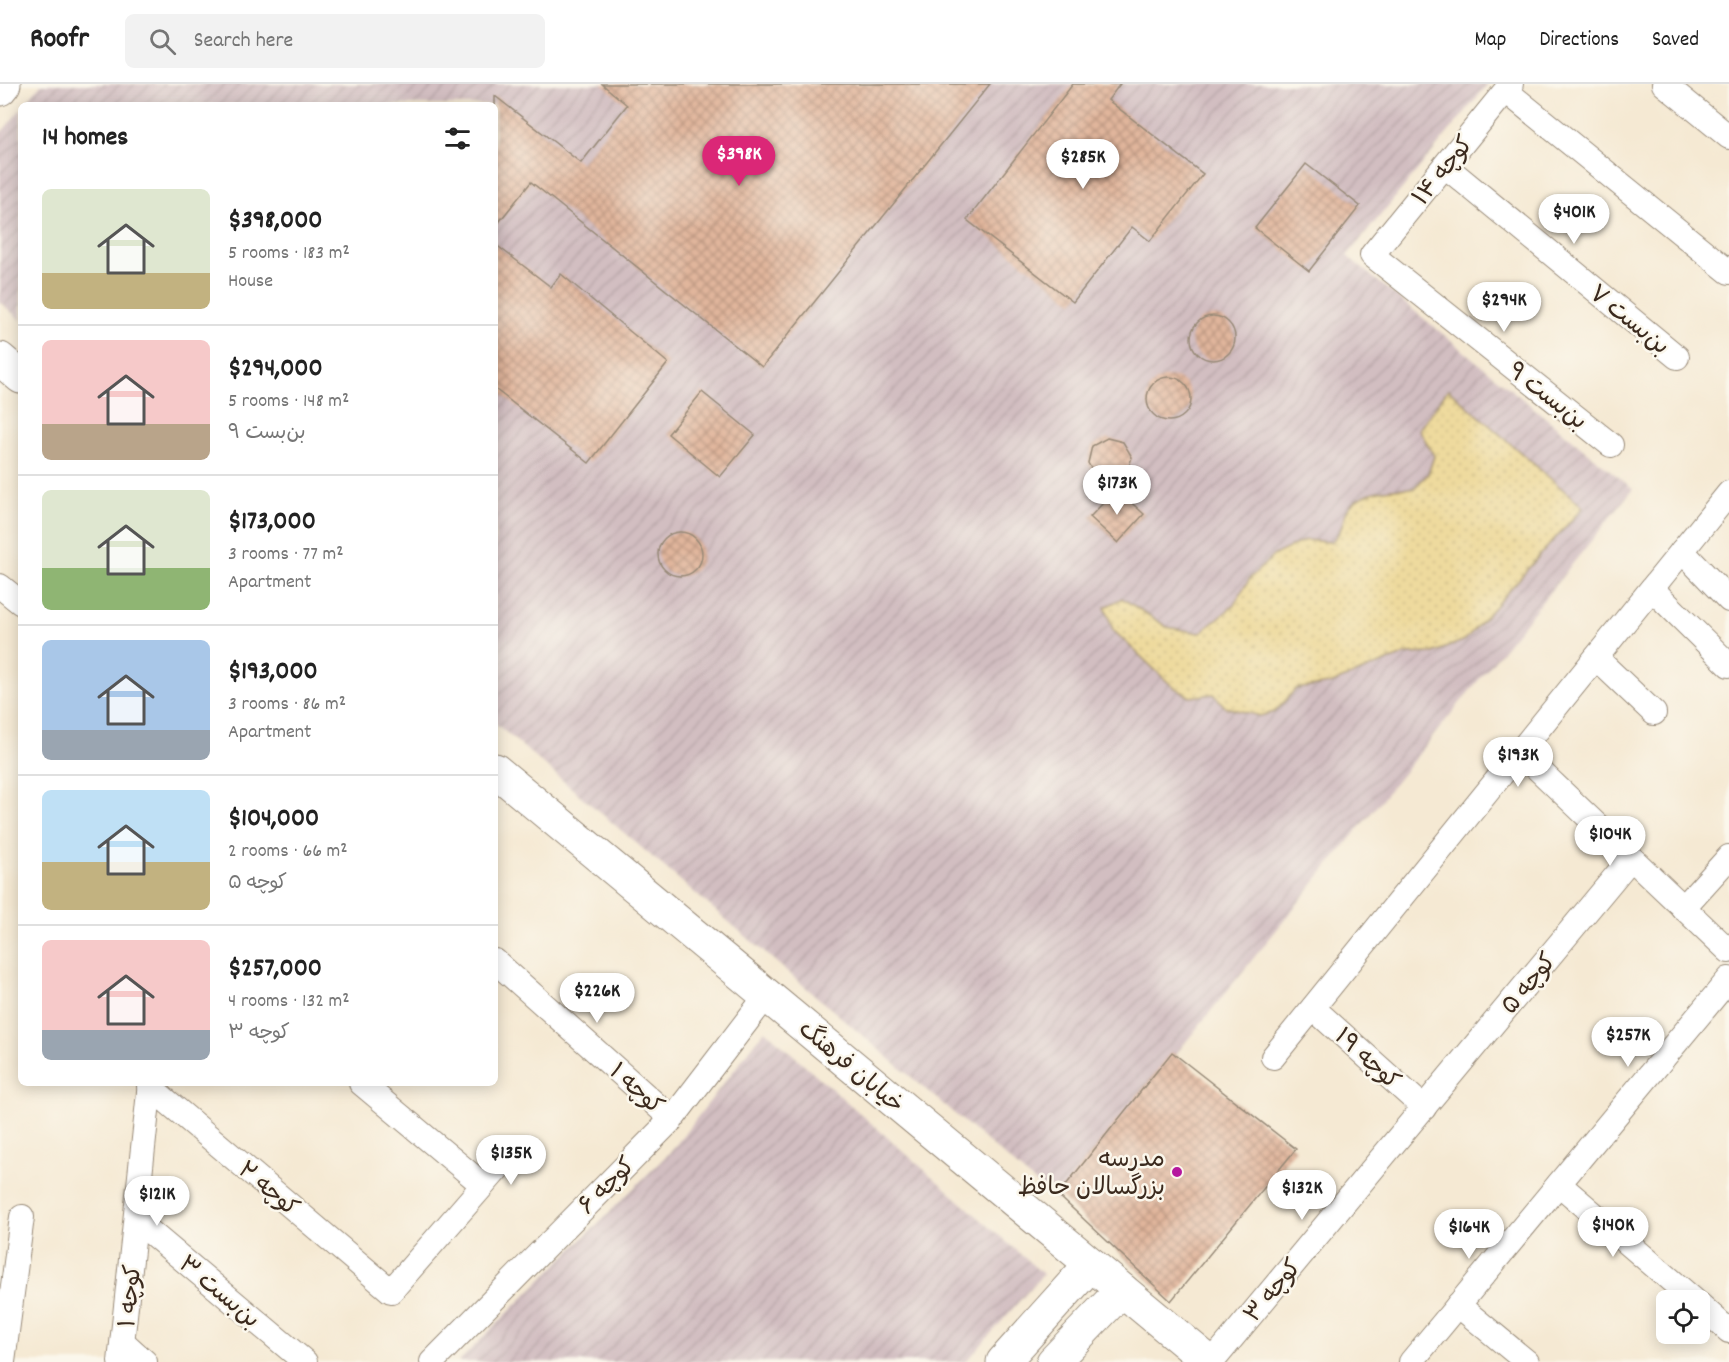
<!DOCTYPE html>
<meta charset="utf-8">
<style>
body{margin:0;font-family:Dekko,"Playpen Sans Arabic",sans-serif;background:#f2f2f2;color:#222;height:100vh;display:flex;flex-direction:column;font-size:22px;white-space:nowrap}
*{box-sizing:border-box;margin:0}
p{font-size:20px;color:#767676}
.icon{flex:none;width:33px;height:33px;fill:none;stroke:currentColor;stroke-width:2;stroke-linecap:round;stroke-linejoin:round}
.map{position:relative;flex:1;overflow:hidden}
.panel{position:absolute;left:18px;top:18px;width:480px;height:984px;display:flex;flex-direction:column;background:#fff;border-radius:9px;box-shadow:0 3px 15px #0003}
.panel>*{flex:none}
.buttons{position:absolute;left:1656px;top:1206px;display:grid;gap:12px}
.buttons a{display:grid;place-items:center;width:54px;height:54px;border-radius:9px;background:#fff;box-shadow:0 3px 15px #0003;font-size:30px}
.price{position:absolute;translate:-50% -51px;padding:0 14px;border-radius:21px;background:#fff;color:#222;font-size:20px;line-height:39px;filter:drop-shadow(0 2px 3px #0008)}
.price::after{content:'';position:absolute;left:50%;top:36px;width:18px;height:14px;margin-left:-9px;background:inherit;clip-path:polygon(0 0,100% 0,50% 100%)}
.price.selected{background:#db2777;color:#fff}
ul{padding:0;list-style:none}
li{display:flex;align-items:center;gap:18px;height:150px;padding:0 24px}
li+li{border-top:2px solid #e0e0e0}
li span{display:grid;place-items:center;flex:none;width:168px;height:120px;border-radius:9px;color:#555}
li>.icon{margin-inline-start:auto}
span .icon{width:72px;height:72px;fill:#fffc;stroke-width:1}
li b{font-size:26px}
h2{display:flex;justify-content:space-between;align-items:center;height:72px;padding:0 24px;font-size:26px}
header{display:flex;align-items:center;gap:36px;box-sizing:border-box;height:84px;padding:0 30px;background:#fff;border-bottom:2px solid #e0e0e0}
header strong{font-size:28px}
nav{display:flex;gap:33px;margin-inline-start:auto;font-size:21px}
.search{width:420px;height:54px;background:#f2f2f2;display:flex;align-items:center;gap:15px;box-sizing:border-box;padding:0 21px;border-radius:9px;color:#767676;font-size:22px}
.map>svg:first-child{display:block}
</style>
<header>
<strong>Roofr</strong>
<div class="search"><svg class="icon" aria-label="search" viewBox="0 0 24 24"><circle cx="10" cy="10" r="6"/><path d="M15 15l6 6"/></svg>Search here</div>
<nav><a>Map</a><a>Directions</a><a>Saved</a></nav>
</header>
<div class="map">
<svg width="1729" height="1278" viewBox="0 0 1729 1278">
<defs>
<pattern id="industrial-furrows" width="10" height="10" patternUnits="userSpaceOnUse" patternTransform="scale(1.5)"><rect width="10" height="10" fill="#d2bec1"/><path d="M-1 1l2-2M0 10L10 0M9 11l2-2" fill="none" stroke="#b5a3a5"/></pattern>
<pattern id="sand-dots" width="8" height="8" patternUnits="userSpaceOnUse" patternTransform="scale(1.5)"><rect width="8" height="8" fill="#eeda9e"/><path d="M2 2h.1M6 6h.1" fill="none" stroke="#cdbb88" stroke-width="1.8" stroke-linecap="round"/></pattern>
<pattern id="building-cross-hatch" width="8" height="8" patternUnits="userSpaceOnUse" patternTransform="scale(1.5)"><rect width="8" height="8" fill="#e1b69c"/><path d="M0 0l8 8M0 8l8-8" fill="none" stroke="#b8947f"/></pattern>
</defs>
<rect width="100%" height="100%" fill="#fbf7ec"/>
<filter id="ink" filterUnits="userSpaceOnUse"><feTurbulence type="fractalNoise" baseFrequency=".0167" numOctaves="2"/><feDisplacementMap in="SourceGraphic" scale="12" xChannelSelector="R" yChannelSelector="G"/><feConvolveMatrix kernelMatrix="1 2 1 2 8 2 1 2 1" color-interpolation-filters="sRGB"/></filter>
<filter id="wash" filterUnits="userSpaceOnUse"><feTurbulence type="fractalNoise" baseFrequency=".008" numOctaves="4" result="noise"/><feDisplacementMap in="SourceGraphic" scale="24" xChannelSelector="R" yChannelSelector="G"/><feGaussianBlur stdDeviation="1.35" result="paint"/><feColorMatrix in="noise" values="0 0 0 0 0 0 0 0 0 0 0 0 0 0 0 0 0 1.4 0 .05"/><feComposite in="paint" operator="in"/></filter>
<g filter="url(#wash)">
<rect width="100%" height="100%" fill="#f5e9d3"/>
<!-- industrial -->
<g fill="url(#industrial-furrows)">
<polygon points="41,0 1488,0 1347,172 1633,405 1057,1117 495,639 495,21 24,21"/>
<polygon points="21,25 21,236 0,218 0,50"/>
<polygon points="765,946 1043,1190 966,1278 458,1278 672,1066"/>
</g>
<!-- sand -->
<path fill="url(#sand-dots)" stroke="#94825e" stroke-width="1.5" d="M1448 305 1583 423 1465 556 1433 569 1406 570 1330 600 1296 605 1275 628 1260 632 1225 623 1214 610 1190 613 1172 602 1113 546 1105 523 1122 514 1167 543 1200 549 1233 522 1250 494 1274 471 1305 456 1331 458C1346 444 1340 437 1348 425 1361 405 1394 404 1414 404L1428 390 1434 372 1419 345Z"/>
<g id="blocks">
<!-- building -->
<g fill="url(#building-cross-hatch)">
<polygon points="602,0 990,0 762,283 531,98 495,143 495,12 581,79 627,21"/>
<polygon points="1073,0 1120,0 1108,16 1203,90 1150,157 1132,143 1073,218 967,136"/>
<polygon points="1306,80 1360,122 1309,187 1255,144"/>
<polygon points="495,160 551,203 561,190 668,279 589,379 495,305"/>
<circle cx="1213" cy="254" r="22"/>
<circle cx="1169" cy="315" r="22"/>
<polygon points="702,308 755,351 720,393 668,350"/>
<polygon points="1107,354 1123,358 1132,373 1127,389 1113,402 1096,393 1088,379 1092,362"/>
<polygon points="1116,405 1144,430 1118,459 1090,433"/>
<circle cx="680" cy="470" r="22"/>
<polygon points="1172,968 1296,1065 1171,1217 1058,1111"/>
</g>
</g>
</g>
<g filter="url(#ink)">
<use href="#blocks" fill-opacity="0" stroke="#988a78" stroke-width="1.5"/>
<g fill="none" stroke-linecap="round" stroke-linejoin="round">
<!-- street casing -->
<g stroke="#988a78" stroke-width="26">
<g id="street">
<polyline points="1511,0 1372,171 1611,361"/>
<polyline points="1664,0 1729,53"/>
<polyline points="1506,7 1729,188"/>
<polyline points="1445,82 1677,273"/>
<polyline points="1682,467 1729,516"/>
<polyline points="0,502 21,519"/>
<polyline points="1652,505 1729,581"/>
<polyline points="1596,574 1654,629"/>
<polyline points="1520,668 1729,867"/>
<polyline points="1683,824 1729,773"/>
<polyline points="495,877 672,1035"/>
<polyline points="1313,924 1424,1024"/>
<polyline points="1273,973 1729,409"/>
<polyline points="361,999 483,1101"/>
<polyline points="149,1002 391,1207 506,1075"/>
<polyline points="1559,1100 1694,1216"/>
<polyline points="136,1136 305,1278"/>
<polyline points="1458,1221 1527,1278"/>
<polyline points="1700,1221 1729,1247"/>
<polyline points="124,1259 145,1278"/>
<polyline points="3,1278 22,1133"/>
<polyline points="120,1278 150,999"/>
<polyline points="432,1278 672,1035 767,911"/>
<polyline points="1212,1278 1631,774"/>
<polyline points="1411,1278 1729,895"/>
</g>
</g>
<!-- secondary casing -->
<g stroke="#988a78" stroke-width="35">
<g id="secondary">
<polyline points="0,5 4,0"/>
<polyline points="0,275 21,293"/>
<polyline points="495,686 1209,1278"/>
<polyline points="1003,1278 1091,1180"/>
<polyline points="1053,1278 1122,1206"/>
</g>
</g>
<!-- street -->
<use href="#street" stroke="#fff" stroke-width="24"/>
<!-- secondary -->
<use href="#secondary" stroke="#fff" stroke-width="33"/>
</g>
</g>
<!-- markers -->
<circle fill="#b5179e" stroke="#fbf7ec" stroke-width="2" cx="1177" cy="1088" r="6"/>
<g text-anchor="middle" stroke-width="5" stroke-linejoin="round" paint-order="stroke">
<!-- street labels -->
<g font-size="24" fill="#3b2a1e" stroke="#fbf7ec">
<text transform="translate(1442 86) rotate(-51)" y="8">کوچه ۱۴</text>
<text transform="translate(1630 235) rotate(39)" y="8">بن‌بست ۷</text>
<text transform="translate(1548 311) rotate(38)" y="8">بن‌بست ۹</text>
<text transform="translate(1528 899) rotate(-50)" y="8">کوچه ۵</text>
<text transform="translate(1368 974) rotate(42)" y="8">کوچه ۱۹</text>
<text transform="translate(852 982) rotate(40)" y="8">خیابان فرهنگ</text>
<text transform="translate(637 1004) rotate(42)" y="8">کوچه ۱</text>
<text transform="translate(606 1101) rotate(-45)" y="8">کوچه ۶</text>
<text transform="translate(269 1104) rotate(40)" y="8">کوچه ۲</text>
<text transform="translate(1272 1206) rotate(-50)" y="8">کوچه ۳</text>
<text transform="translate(220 1207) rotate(40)" y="8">بن‌بست ۳</text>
<text transform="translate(129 1212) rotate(-84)" y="8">کوچه ۱</text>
</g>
<!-- poi labels -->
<g font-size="24" fill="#3b2a1e" stroke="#fbf7ec" text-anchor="end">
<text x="1165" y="1082">مدرسه<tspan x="1165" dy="28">بزرگسالان حافظ</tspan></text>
</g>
</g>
</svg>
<div class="buttons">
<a><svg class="icon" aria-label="locate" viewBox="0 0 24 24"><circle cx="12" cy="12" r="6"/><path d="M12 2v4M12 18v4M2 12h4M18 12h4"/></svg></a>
</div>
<b class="price selected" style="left:739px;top:103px">$398K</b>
<b class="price" style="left:1083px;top:106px">$285K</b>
<b class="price" style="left:1574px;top:161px">$401K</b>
<b class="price" style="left:1504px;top:249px">$294K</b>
<b class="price" style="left:1117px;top:432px">$173K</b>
<b class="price" style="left:1518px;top:704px">$193K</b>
<b class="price" style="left:1610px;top:783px">$104K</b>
<b class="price" style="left:597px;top:940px">$226K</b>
<b class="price" style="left:1628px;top:984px">$257K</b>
<b class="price" style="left:511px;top:1102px">$135K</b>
<b class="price" style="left:1302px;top:1137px">$132K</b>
<b class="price" style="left:157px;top:1143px">$121K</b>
<b class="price" style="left:1613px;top:1174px">$140K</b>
<b class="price" style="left:1469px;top:1176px">$164K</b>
<section class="panel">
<h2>14 homes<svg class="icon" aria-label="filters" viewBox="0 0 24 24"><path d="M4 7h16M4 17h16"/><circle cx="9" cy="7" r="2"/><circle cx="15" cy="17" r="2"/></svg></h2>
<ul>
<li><span style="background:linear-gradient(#dfe7d0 70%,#c2b280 0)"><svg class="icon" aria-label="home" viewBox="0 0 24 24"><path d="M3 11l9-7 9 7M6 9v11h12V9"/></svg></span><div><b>$398,000</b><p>5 rooms · 183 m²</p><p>House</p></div></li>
<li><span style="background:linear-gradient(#f6c9c9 70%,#b9a48a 0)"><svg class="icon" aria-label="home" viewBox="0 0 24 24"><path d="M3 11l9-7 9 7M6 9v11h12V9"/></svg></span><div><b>$294,000</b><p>5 rooms · 148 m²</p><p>بن‌بست ۹</p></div></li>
<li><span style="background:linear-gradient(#dfe7d0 65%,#8fb573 0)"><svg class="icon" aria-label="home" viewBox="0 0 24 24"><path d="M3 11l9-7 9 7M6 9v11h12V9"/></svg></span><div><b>$173,000</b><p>3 rooms · 77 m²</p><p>Apartment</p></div></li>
<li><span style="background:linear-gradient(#a9c7e8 75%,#9aa5b1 0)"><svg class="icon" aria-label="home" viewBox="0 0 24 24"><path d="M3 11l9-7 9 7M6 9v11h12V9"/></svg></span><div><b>$193,000</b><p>3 rooms · 86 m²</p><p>Apartment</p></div></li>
<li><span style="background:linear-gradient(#bfe0f5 60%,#c2b280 0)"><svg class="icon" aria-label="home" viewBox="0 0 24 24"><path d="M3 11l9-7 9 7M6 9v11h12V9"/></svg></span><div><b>$104,000</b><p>2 rooms · 66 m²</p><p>کوچه ۵</p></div></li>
<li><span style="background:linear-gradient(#f6c9c9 75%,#9aa5b1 0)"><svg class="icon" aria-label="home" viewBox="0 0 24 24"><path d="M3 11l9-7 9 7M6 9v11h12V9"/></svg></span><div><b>$257,000</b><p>4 rooms · 132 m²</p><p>کوچه ۳</p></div></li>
</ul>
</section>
</div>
